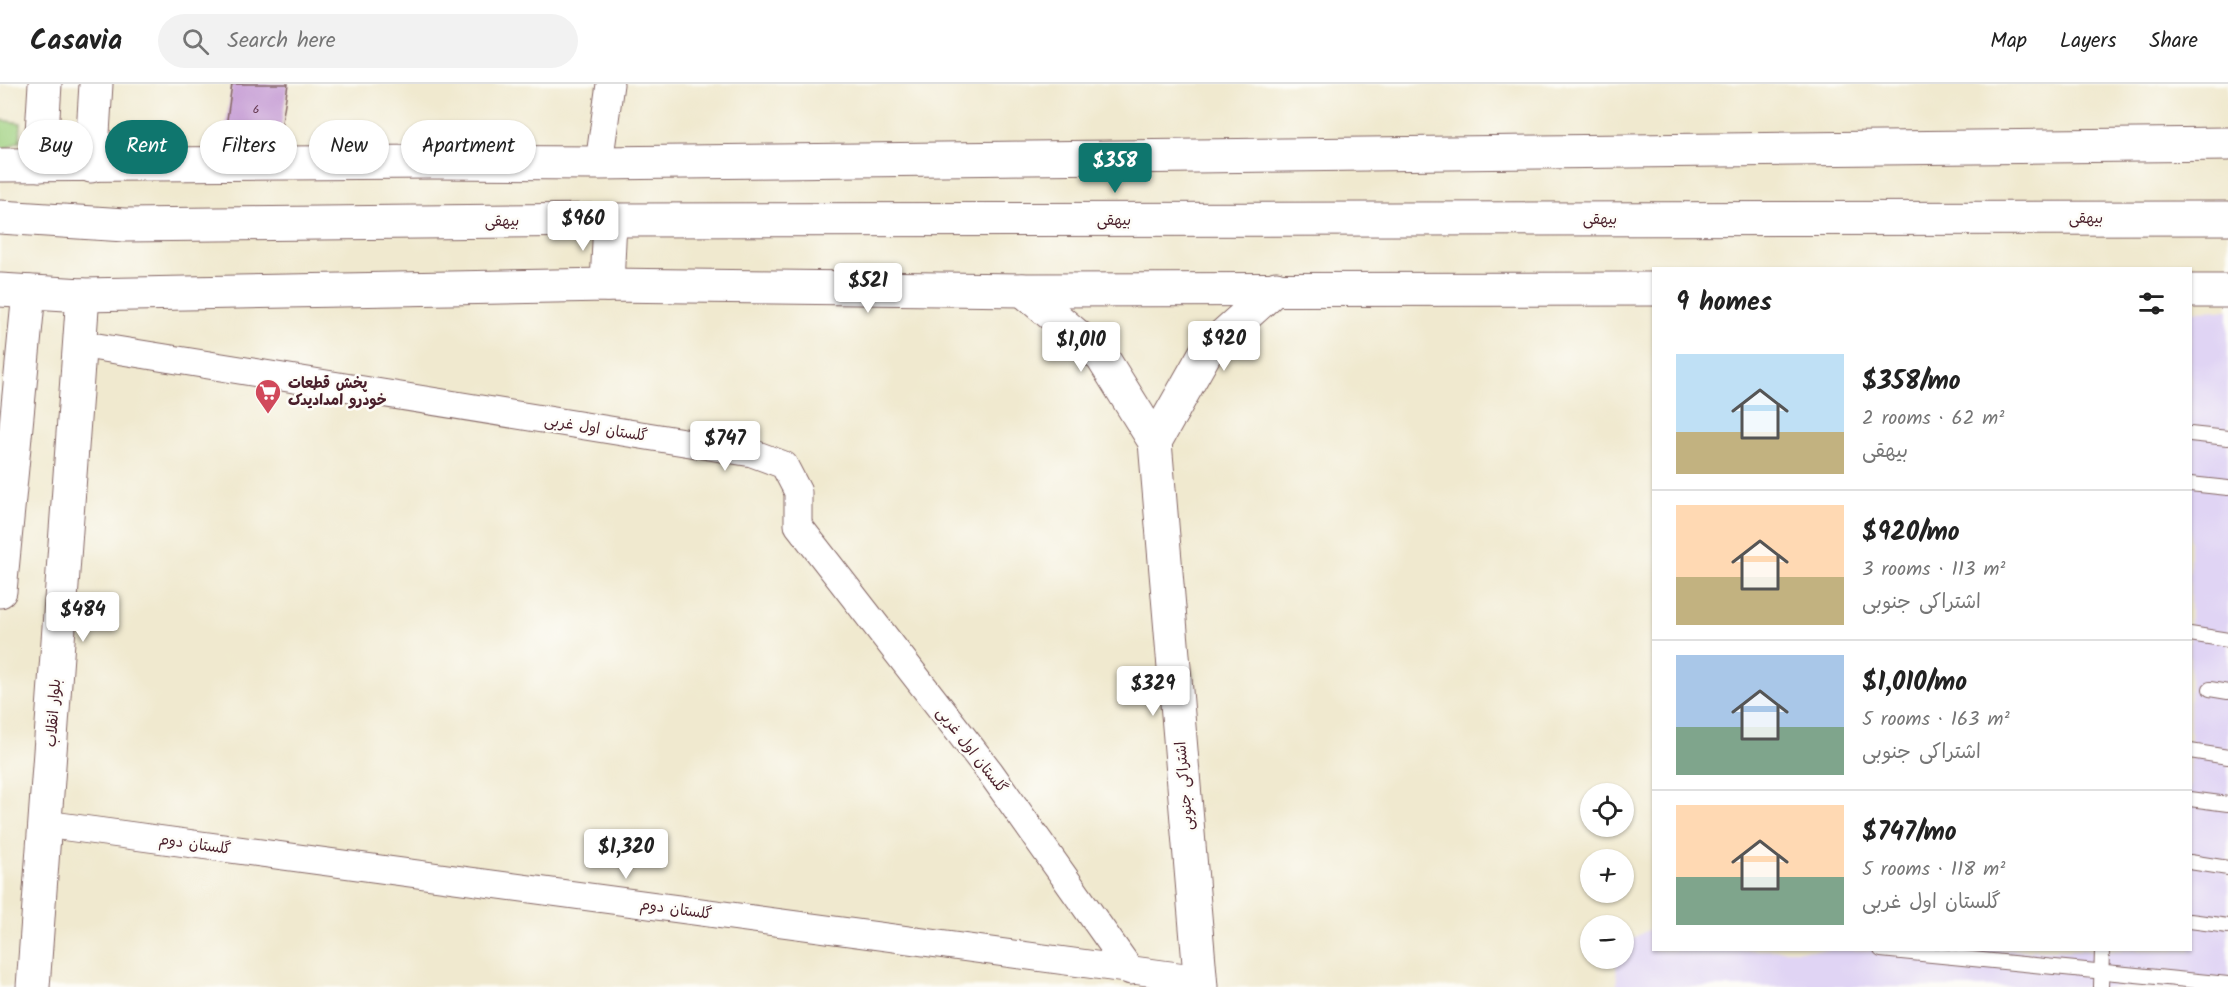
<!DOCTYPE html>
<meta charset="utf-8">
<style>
body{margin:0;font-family:Kalam,"Playpen Sans Arabic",sans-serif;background:#f2f2f2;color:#222;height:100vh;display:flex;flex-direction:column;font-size:22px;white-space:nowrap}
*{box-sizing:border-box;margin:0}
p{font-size:20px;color:#767676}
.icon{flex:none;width:33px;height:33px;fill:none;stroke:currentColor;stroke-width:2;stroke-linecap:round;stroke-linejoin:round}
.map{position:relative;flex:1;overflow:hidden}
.details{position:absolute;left:1652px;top:183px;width:540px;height:684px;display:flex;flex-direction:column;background:#fff;border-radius:0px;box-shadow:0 2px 4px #0004}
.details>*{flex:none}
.guide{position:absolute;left:18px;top:36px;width:570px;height:54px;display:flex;gap:12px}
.controls{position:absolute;left:1580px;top:699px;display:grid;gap:12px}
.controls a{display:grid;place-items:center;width:54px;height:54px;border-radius:50%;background:#fff;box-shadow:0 2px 4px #0004;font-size:30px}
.price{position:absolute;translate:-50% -51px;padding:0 14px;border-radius:6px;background:#fff;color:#222;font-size:20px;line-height:39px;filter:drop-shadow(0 2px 3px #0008)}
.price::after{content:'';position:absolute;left:50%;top:36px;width:18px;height:14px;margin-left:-9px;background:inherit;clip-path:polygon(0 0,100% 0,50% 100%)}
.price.on{background:#0f766e;color:#fff}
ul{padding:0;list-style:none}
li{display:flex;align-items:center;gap:18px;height:150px;padding:0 24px}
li+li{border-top:2px solid #e0e0e0}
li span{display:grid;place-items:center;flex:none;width:168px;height:120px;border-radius:0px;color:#555}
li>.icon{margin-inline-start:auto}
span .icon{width:72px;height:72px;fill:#fffc;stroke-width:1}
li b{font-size:26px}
h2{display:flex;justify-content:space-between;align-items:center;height:72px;padding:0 24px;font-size:26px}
.chip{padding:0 21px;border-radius:27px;background:#fff;box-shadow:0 2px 4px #0004;font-size:21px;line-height:54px}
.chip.on{background:#0f766e;color:#fff}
header{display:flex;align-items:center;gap:36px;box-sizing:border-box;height:84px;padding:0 30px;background:#fff;border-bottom:2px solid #e0e0e0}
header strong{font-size:28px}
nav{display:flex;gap:33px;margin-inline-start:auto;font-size:21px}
.search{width:420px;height:54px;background:#f2f2f2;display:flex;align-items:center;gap:15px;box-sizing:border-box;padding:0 21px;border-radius:33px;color:#767676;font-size:22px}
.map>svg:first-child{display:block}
</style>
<header>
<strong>Casavia</strong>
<div class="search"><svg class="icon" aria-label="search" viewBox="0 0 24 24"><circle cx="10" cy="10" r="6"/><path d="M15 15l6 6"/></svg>Search here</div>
<nav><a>Map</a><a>Layers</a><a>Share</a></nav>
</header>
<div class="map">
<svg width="2228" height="903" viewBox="0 0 2228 903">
<rect width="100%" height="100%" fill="#fdfcf7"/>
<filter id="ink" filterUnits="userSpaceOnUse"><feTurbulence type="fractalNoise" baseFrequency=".0167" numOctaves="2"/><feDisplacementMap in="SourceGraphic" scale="12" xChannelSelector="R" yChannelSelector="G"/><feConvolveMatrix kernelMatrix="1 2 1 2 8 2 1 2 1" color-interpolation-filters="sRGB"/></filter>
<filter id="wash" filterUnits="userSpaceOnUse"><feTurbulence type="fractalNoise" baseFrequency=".008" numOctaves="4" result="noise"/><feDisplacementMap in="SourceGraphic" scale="24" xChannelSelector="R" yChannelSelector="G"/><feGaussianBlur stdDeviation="1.35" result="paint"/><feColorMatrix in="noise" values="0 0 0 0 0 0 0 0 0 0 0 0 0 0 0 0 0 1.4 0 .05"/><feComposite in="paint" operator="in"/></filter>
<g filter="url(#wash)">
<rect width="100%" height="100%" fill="#f0e9cf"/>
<!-- built -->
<polygon fill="#e0d4f4" points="2228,226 2228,903 1617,903 1616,875 1623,874 1623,860 1653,843 1653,866 2190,866 2190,227"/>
<!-- green -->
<polygon fill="#9ed07f" stroke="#747855" stroke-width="1.5" points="0,36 21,39 20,57 0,68"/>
<g id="blocks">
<!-- building -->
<polygon fill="#c194d2" points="232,0 288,0 279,57 225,50"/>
</g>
</g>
<g filter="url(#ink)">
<use href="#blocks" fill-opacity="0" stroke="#846664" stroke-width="1.5"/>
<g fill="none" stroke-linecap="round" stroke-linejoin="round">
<!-- lane casing -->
<g stroke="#846664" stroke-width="16">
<g id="lane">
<polyline points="2190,350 2228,354"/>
<polyline points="2190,400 2228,404"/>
<polyline points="2190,550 2228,556"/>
<polyline points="2210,605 2228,608"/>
<polyline points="2190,667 2228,673"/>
<polyline points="2190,715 2228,720"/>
<polyline points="2190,778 2228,784"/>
<polyline points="2190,837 2228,842"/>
<polyline points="1881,866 2228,900"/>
<polyline points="2101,903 2102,866"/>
</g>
</g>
<!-- street casing -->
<g stroke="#846664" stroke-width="29">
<g id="street">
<polyline points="599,79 610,0"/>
<polyline points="79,260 752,369 784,381 798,408 798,441 990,688 1131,887"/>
<polyline points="45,740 1200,895"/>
</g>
</g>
<!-- secondary casing -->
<g stroke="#846664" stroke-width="35">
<g id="secondary">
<polyline points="0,81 432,78 599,79 2228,60"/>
<polyline points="40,81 45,0"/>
<polyline points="91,82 96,0"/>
<polyline points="0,133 125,141 610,136 2228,134"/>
<polyline points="607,201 610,136"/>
<polyline points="0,206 83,211 607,201 1023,206 1653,205"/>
<polyline points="1023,206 1102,273 1155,358 1201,903"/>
<polyline points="2190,207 2228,207"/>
<polyline points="1155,358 1207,266 1276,204"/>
<polyline points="0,507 29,208"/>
<polyline points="33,903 83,211"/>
</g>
</g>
<!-- lane -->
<use href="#lane" stroke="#fff" stroke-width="14"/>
<!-- street -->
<use href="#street" stroke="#fff" stroke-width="27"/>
<!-- secondary -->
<use href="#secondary" stroke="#fff" stroke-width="33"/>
</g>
</g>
<!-- icons -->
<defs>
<g id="supermarket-pin" transform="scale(1.35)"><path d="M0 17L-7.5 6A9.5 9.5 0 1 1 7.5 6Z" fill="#d1495b" stroke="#fdfcf7"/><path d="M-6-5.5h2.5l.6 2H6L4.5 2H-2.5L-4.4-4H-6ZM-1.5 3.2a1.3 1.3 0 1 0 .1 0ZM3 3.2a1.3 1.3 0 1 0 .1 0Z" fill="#fff"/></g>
</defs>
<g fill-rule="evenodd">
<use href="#supermarket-pin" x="268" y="308"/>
</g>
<g text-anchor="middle" stroke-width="5" stroke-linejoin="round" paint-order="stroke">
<!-- number labels -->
<g font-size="12" fill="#683c55">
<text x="256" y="29">6</text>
</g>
<!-- street labels -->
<g font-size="15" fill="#4a1f2b" stroke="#fdfcf7">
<text x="2086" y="139">بیهقی</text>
<text x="1600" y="140">بیهقی</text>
<text x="1114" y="141">بیهقی</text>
<text transform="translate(502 137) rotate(-1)" y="5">بیهقی</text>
<text transform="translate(596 344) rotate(9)" y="5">گلستان اول غربی</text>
<text transform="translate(53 629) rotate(-86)" y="5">بلوار انقلاب</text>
<text transform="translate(972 666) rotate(52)" y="5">گلستان اول غربی</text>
<text transform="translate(1184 702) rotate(-95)" y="5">اشتراکی جنوبی</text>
<text transform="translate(195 760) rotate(8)" y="5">گلستان دوم</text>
<text transform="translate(676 825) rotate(8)" y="5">گلستان دوم</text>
</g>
<!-- poi labels -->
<g font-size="15" font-weight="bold" fill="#4a1f2b" stroke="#fdfcf7" text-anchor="start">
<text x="288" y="304">پخش قطعات<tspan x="288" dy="17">خودرو امدادیدک</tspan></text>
</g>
</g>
</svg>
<div class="controls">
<a><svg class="icon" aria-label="locate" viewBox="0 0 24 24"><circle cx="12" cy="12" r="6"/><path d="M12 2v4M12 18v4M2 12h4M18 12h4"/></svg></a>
<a>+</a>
<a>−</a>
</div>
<b class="price on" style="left:1115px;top:110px">$358</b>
<b class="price" style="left:583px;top:168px">$960</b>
<b class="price" style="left:868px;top:230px">$521</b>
<b class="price" style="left:1224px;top:288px">$920</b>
<b class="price" style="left:1081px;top:289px">$1,010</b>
<b class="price" style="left:725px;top:388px">$747</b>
<b class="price" style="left:83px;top:559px">$484</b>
<b class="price" style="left:1153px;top:633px">$329</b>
<b class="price" style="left:626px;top:796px">$1,320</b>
<div class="guide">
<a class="chip">Buy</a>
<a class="chip on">Rent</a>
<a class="chip">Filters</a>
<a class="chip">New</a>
<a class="chip">Apartment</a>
</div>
<section class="details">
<h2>9 homes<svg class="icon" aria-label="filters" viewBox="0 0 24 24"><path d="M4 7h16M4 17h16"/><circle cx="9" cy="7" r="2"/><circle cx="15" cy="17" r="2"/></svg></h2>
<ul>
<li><span style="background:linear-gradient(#bfe0f5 65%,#c2b280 0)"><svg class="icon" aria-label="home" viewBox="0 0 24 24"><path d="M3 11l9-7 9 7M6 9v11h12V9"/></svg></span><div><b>$358/mo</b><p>2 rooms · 62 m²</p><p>بیهقی</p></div></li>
<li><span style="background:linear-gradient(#ffd9b3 60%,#c2b280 0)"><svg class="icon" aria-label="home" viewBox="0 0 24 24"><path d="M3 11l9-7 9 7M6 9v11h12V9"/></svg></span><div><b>$920/mo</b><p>3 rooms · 113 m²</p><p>اشتراکی جنوبی</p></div></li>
<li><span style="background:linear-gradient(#a9c7e8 60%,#7fa58c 0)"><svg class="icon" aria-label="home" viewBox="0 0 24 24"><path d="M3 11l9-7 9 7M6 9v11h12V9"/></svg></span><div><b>$1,010/mo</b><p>5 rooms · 163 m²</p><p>اشتراکی جنوبی</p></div></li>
<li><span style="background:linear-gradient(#ffd9b3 60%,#7fa58c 0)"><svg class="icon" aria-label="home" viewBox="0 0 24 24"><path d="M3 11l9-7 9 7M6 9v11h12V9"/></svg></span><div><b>$747/mo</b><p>5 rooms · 118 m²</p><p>گلستان اول غربی</p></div></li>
</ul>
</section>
</div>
